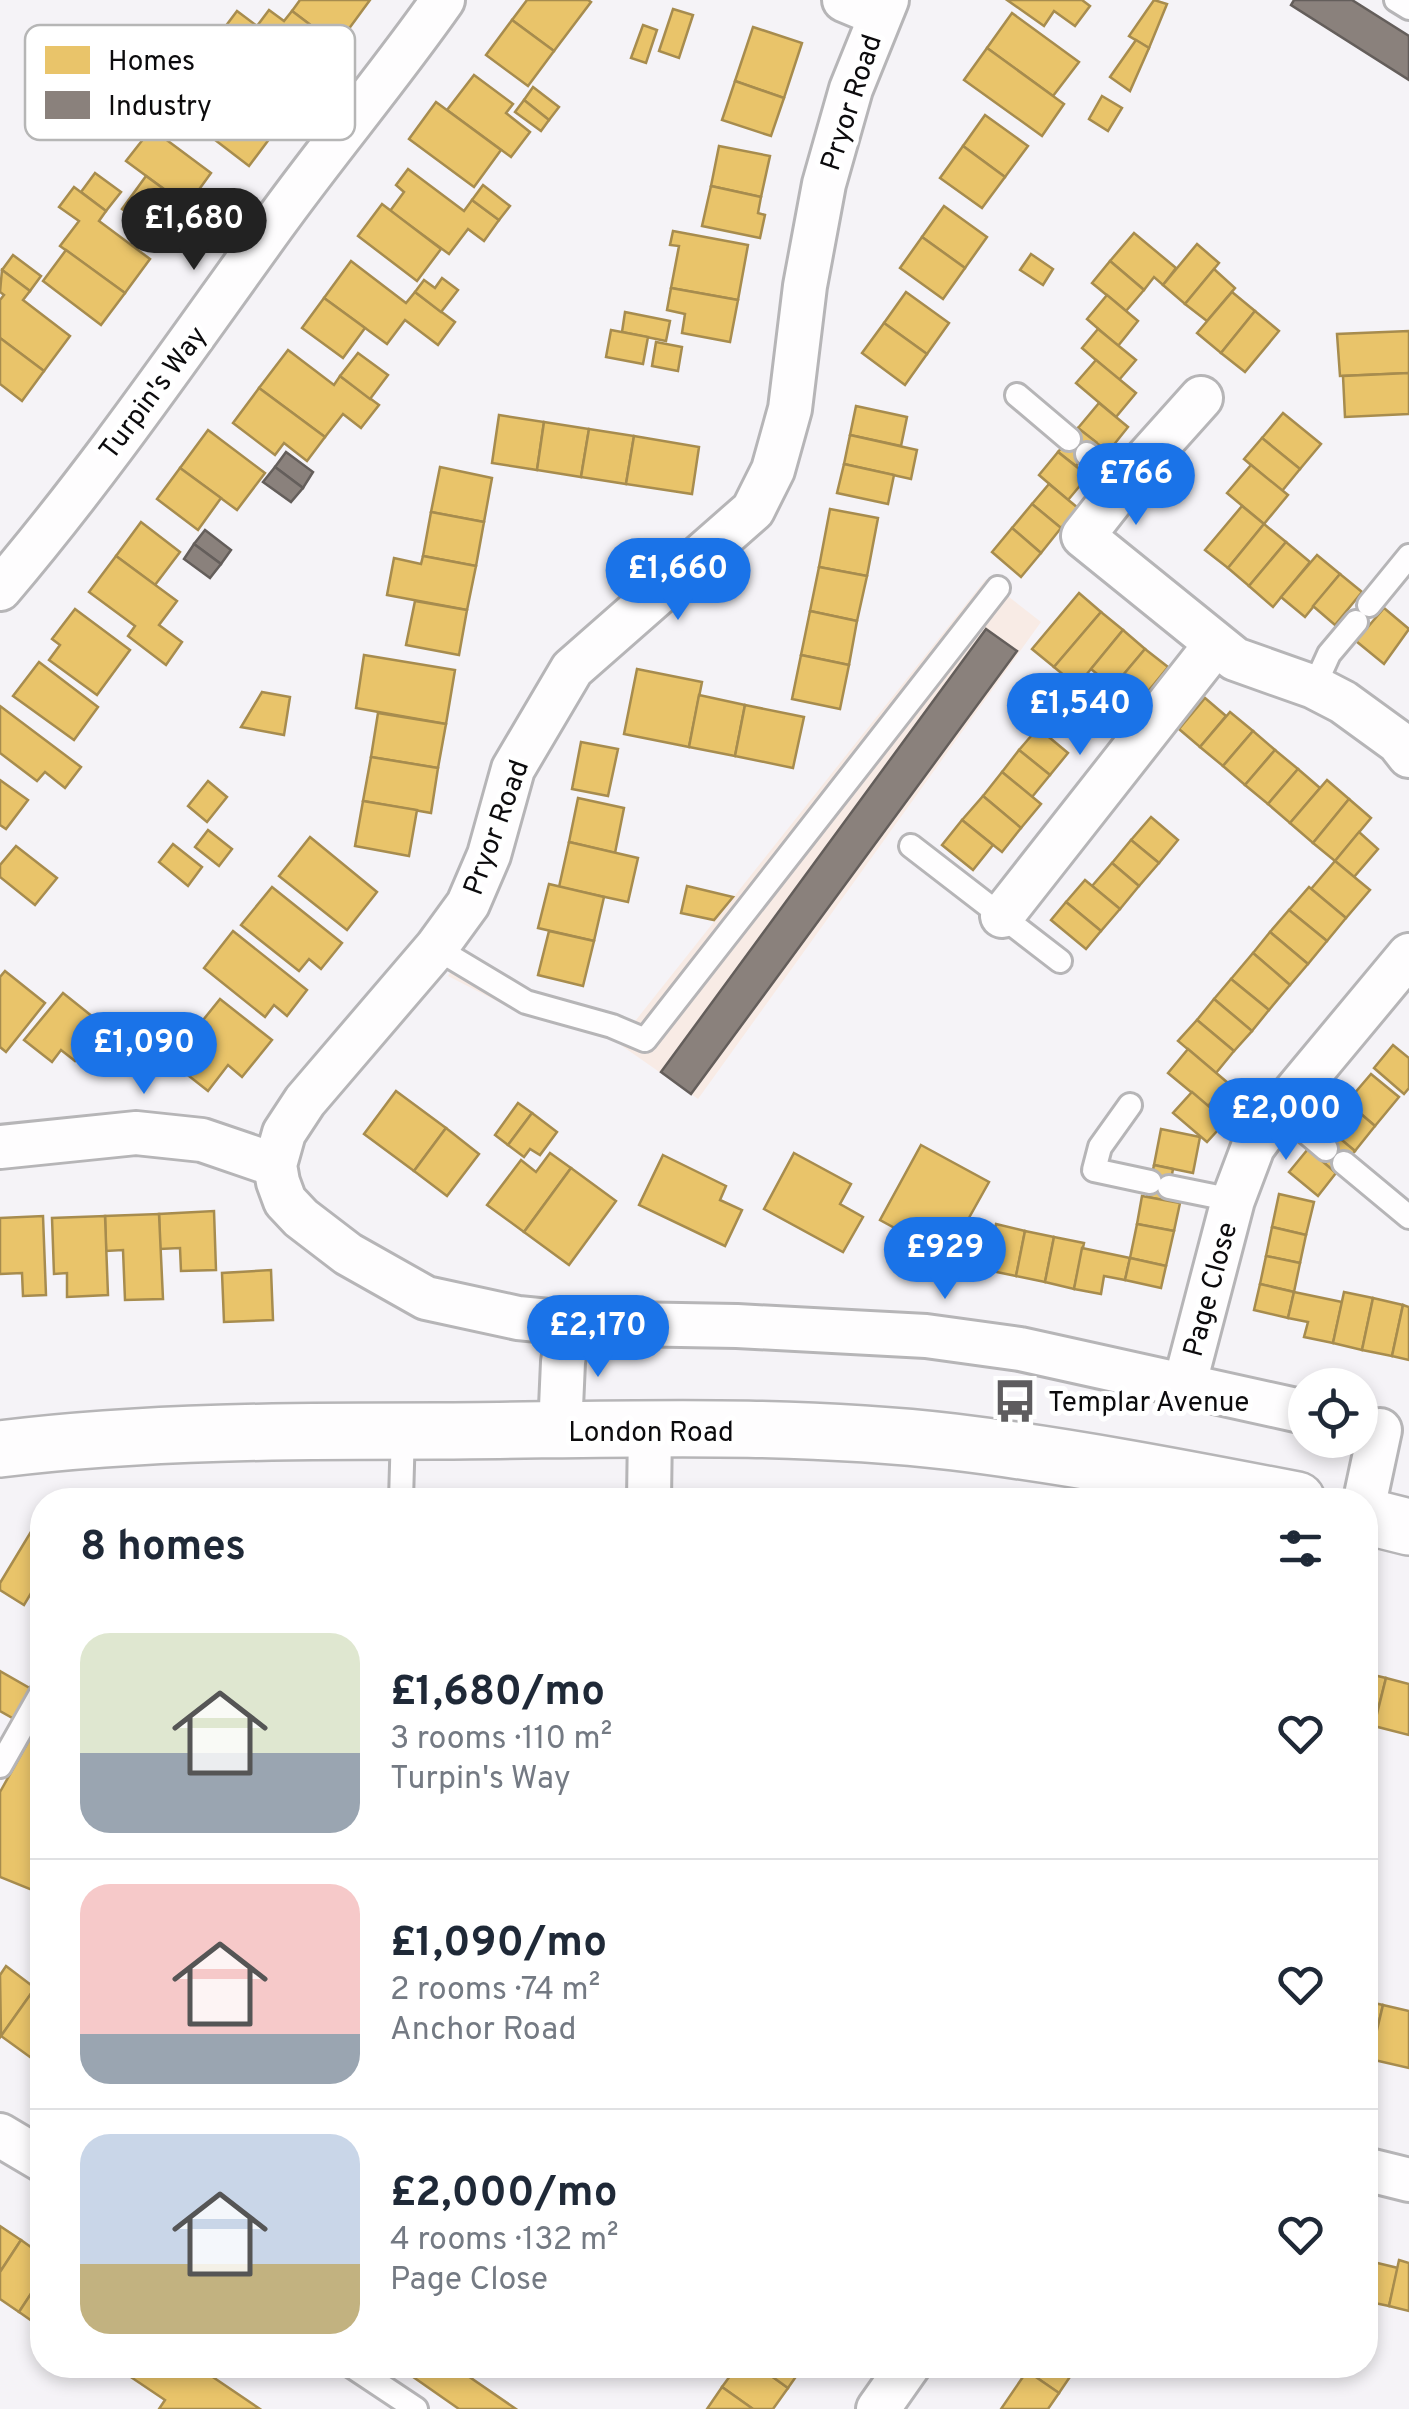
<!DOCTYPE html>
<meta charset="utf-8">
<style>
body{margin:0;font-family:Overpass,sans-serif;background:#f2f2f3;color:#1f2937;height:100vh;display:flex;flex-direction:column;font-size:38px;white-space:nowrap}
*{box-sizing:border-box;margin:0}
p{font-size:32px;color:#747a83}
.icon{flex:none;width:55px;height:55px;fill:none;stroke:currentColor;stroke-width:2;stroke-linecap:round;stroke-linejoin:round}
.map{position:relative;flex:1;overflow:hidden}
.drawer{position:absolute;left:30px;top:1488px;width:1348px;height:890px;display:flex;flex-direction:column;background:#fff;border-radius:40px;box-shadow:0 5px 15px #0003}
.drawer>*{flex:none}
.tools{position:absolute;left:1288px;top:1368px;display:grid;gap:20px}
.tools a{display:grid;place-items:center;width:90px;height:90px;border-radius:50%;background:#fff;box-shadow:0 5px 15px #0003;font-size:50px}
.price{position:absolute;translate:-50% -85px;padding:0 22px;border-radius:35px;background:#1a73e8;color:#fff;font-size:32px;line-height:65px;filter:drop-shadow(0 2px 5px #0008)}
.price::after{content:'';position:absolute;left:50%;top:60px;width:30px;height:22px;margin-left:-15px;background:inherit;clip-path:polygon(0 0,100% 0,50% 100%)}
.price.selected{background:#222;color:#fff}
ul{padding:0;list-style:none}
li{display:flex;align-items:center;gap:30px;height:250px;padding:0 50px}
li+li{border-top:2px solid #e0e1e3}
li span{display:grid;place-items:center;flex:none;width:280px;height:200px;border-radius:30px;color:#555}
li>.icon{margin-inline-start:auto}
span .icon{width:120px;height:120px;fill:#fffc;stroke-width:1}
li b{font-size:42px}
h2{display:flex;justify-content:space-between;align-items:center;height:120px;padding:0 50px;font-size:42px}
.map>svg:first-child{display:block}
</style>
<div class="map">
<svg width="1409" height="2409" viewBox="0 0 1409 2409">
<rect width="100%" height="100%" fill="#f5f3f7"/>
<!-- industrial -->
<polygon fill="#f8ebe5" points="986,579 1041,622 698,1099 615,1041 524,1015 448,976 462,957 532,994 632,1025"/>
<!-- homes -->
<g fill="#e9c46a" stroke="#a78c4e" stroke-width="2.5">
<polygon points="300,0 370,0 337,45 292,11"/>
<polygon points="527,0 588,0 591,2 554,51 512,20"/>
<polygon points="1007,0 1082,0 1090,6 1075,26 1054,11 1044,26"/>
<polygon points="1154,0 1167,4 1149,48 1129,36"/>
<polygon points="673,9 693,15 679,58 659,51"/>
<polygon points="269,10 284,21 292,11 337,45 313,77 263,40 253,54 222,31 237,11 257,26"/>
<polygon points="1012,13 1079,62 1053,96 987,48"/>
<polygon points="512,20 554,51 528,86 486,55"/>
<polygon points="643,25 657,30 646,63 631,58"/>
<polygon points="753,27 802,43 784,98 735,81"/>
<polygon points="1136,40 1149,48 1130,91 1110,77"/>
<polygon points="987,48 1064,104 1042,136 964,80"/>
<polygon points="474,75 513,104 506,113 530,132 511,157 447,110"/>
<polygon points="735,81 784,98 771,136 722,120"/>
<polygon points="533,87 559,107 549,120 524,100"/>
<polygon points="1102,96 1122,108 1108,131 1089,119"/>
<polygon points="524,100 549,120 541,131 515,112"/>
<polygon points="230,101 273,134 249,166 206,133"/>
<polygon points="436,102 501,150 474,187 409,139"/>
<polygon points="145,106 173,126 164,138 211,173 187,206 126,161 148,133 133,122"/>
<polygon points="985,115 1028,146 1005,177 963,146"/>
<polygon points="719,146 770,156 761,197 711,186"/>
<polygon points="963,146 1005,177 982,208 940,178"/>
<polygon points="408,169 464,211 472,200 499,220 484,241 468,229 449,254 390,211 404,192 396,185"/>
<polygon points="95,173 121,192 106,211 81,192"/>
<polygon points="146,176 187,206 162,239 122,209"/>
<polygon points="483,185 510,206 499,220 472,200"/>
<polygon points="711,186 761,197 758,213 765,215 760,238 702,226"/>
<polygon points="74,187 106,211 99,221 150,259 125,293 60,246 79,221 59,207"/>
<polygon points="382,204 441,249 417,281 358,236"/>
<polygon points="944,206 987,237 965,268 922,237"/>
<polygon points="673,231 748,245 738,300 671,288 679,246 670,245"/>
<polygon points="1134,233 1176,268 1163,285 1154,277 1144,290 1110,261"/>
<polygon points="922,237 965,268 943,299 900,268"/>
<polygon points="1197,244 1219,263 1185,304 1163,285"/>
<polygon points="66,250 125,293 101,325 43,281"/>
<polygon points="1031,254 1053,269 1043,285 1020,270"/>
<polygon points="13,255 41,276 30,291 2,270"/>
<polygon points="351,261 406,303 415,292 455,322 438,345 405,320 387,344 324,298"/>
<polygon points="1110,261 1144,290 1126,311 1092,283"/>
<polygon points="1214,269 1235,288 1207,321 1185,304"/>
<polygon points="2,270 30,291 23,300 70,336 44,371 0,338 0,300 4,295 0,292"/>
<polygon points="442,278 458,290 441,312 415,292 424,280 435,288"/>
<polygon points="671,288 738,300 730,342 682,333 685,314 667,310"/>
<polygon points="906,292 949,323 927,354 884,323"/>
<polygon points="1232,292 1255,311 1221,353 1197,333"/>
<polygon points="1107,295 1138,321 1118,346 1087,319"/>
<polygon points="324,298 365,328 343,358 302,328"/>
<polygon points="1255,311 1279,331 1245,372 1221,353"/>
<polygon points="625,312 670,321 666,341 622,332"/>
<polygon points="884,323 927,354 905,385 862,353"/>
<polygon points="1098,329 1136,360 1119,380 1082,348"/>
<polygon points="611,330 648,337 643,364 606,357"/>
<polygon points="1409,331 1409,373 1340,376 1337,334"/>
<polygon points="0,338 44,371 22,401 0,384"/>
<polygon points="656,342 682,347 678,371 652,366"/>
<polygon points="288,350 334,385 340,376 379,405 361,428 343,414 325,437 259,388"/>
<polygon points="358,353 388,375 370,399 340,376"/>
<polygon points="1096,360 1136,393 1116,417 1076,383"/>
<polygon points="1409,373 1409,414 1345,417 1343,376"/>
<polygon points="259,388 325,437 307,461 284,443 275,455 233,423"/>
<polygon points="1099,403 1128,427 1108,452 1078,428"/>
<polygon points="856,406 907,417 901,446 850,435"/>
<polygon points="1283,413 1321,444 1300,469 1262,438"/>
<polygon points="499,415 544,422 537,470 492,463"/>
<polygon points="544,422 589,429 581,477 537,470"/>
<polygon points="1078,428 1096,442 1076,466 1058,452"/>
<polygon points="589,429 634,436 626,484 581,477"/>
<polygon points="208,430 265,473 237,510 180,468"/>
<polygon points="850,435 917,450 911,479 844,464"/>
<polygon points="634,436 699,447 692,494 626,484"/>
<polygon points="1262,438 1300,469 1282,491 1244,459"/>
<polygon points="1058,452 1088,476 1068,500 1039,475"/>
<polygon points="844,464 894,475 888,504 837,493"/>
<polygon points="1251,465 1288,495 1264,524 1227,493"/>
<polygon points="440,467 492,478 484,522 431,512"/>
<polygon points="180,468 221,498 198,530 157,499"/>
<polygon points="1049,484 1078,508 1061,528 1032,504"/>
<polygon points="1032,504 1061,528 1041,553 1012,528"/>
<polygon points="1242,506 1264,524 1228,568 1205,550"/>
<polygon points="830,509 878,518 867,576 819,567"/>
<polygon points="431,512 484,522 476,566 423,556"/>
<polygon points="141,522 180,552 155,585 116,556"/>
<polygon points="1264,524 1286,542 1249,586 1228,568"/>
<polygon points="1012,528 1041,553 1021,577 992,552"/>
<polygon points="1286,542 1310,562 1273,607 1249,586"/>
<polygon points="1317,555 1340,574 1305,617 1281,597"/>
<polygon points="116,556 177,601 159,625 182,642 166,665 128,636 135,626 89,592"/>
<polygon points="423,556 476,566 467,610 387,595 394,558 421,564"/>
<polygon points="819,567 867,576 857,621 810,611"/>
<polygon points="1340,574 1362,592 1335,625 1313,606"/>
<polygon points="1079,593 1101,612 1054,667 1032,649"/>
<polygon points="415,601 467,610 459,655 406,645"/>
<polygon points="1384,608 1409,629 1384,664 1356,641"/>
<polygon points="75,609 130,650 97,695 49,660 60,645 52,639"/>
<polygon points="810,611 857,621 849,665 801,655"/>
<polygon points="1101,612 1123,630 1077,686 1054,667"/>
<polygon points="1123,630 1145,649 1113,687 1091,669"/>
<polygon points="1145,649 1168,667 1136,706 1113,687"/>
<polygon points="364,655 455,670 446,724 356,708"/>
<polygon points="801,655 849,665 840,709 792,699"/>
<polygon points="39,662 98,707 74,740 13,696"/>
<polygon points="637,669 702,682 689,747 624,734"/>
<polygon points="262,692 290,697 284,735 241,727"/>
<polygon points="699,695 745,705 735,756 689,747"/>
<polygon points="1205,698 1226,716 1200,747 1179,729"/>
<polygon points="745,705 804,717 793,768 735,756"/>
<polygon points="0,706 81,767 65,788 45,772 37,781 0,753"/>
<polygon points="1230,712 1253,731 1223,766 1200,747"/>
<polygon points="378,713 446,724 438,768 371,757"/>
<polygon points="1038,728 1068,753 1050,775 1019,750"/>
<polygon points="1253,731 1275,750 1245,785 1223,766"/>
<polygon points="581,742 618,749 608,796 572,789"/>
<polygon points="1019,750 1050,775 1032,797 1002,772"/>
<polygon points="1275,750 1298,769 1268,804 1245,785"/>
<polygon points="371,757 438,768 431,813 363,801"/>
<polygon points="1298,769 1320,788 1290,823 1268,804"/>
<polygon points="1002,772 1041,804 1021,828 983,796"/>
<polygon points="0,780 28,800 6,829 0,825"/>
<polygon points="1327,780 1349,799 1313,843 1290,823"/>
<polygon points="208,781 227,797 207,822 188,806"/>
<polygon points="983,796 1021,828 1002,852 962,820"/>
<polygon points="578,798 624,808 615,853 569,842"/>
<polygon points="1349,799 1371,818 1335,861 1313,843"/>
<polygon points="363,801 417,810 409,856 355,846"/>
<polygon points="1151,817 1178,840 1159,863 1131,840"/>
<polygon points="962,820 993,845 973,870 942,845"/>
<polygon points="208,830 232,849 219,866 195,847"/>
<polygon points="1359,832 1378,849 1354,877 1335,861"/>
<polygon points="310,837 377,892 347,930 279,876"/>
<polygon points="1131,840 1159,863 1139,886 1112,863"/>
<polygon points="569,842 638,858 628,902 559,887"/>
<polygon points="173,844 202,867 188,886 159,862"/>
<polygon points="16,846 57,878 35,905 0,877 0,865"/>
<polygon points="1335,861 1370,890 1346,918 1311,889"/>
<polygon points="1112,863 1139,886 1120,909 1092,886"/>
<polygon points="1085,880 1120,909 1101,931 1066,902"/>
<polygon points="549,884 604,897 594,941 538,928"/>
<polygon points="687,886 733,897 714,920 681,913"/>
<polygon points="272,887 342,943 321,969 309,959 299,971 241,925"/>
<polygon points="1309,887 1346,918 1327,941 1289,910"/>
<polygon points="1066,902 1101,931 1086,949 1051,920"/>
<polygon points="1289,910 1327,941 1308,964 1270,932"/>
<polygon points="233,931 307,990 287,1016 274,1005 265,1017 204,968"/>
<polygon points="549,931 594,941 583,986 538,975"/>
<polygon points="1270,932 1308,964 1290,985 1253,953"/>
<polygon points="1253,953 1290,985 1269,1010 1231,979"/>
<polygon points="5,971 45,1003 6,1052 0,1047 0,977"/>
<polygon points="1231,979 1269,1010 1252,1031 1214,999"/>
<polygon points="63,993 103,1025 75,1061 61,1050 52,1062 24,1040"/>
<polygon points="220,999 272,1040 242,1077 228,1065 208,1091 170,1061"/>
<polygon points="1214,999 1252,1031 1234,1051 1197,1020"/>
<polygon points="1197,1020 1234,1051 1216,1073 1178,1041"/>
<polygon points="1393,1045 1409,1058 1409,1088 1404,1094 1374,1068"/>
<polygon points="1188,1049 1228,1083 1208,1106 1168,1073"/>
<polygon points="1371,1074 1399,1097 1375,1126 1347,1102"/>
<polygon points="396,1091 446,1128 414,1171 364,1134"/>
<polygon points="1192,1092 1226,1121 1207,1142 1173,1113"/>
<polygon points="1347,1102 1375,1126 1355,1151 1326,1128"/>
<polygon points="518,1103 532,1113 508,1145 495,1135"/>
<polygon points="532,1113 557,1132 540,1155 530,1149 524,1157 508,1145"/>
<polygon points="446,1128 479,1154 447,1196 414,1171"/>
<polygon points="1161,1129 1200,1137 1193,1173 1154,1165"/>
<polygon points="1337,1136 1355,1151 1336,1173 1318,1158"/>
<polygon points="921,1145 989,1182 965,1225 976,1231 959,1263 880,1220"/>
<polygon points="1308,1149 1336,1173 1318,1196 1289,1172"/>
<polygon points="550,1153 571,1168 524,1232 487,1205 521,1160 536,1172"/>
<polygon points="794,1153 851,1184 840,1204 863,1217 843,1252 764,1209"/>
<polygon points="663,1155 726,1186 720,1200 742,1210 725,1246 639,1205"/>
<polygon points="1154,1165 1173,1169 1167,1201 1147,1197"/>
<polygon points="571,1168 616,1201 569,1265 524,1232"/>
<polygon points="1279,1194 1314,1202 1306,1235 1272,1227"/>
<polygon points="1142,1196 1180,1203 1174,1231 1137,1224"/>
<polygon points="214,1211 216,1270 181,1271 180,1248 160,1249 159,1214"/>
<polygon points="159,1214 163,1299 125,1300 123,1250 106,1251 105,1216"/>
<polygon points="43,1216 46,1295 23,1296 22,1273 0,1274 0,1218"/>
<polygon points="105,1216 108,1295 67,1297 67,1273 54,1274 52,1218"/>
<polygon points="996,1224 1025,1231 1016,1276 987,1270"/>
<polygon points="1137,1224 1174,1231 1166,1266 1130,1258"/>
<polygon points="1272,1227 1306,1235 1300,1263 1266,1256"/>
<polygon points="1025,1231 1054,1237 1045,1282 1016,1276"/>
<polygon points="1054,1237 1084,1243 1074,1289 1045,1282"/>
<polygon points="1082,1248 1130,1258 1125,1280 1104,1276 1101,1294 1074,1289"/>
<polygon points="1266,1256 1300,1263 1294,1292 1260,1284"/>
<polygon points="1130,1258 1166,1266 1161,1288 1125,1280"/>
<polygon points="271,1270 273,1320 224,1322 222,1273"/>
<polygon points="1260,1284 1294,1292 1288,1318 1254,1310"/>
<polygon points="1294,1292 1342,1302 1333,1343 1304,1337 1308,1322 1288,1318"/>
<polygon points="1344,1292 1373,1298 1362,1350 1333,1343"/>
<polygon points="1373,1298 1403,1305 1392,1356 1362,1350"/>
<polygon points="1403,1305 1409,1307 1409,1360 1392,1356"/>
<polygon points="32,1530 42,1537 42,1575 24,1605 0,1590 0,1583"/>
<polygon points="0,1671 33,1690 16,1720 0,1711"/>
<polygon points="1365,1673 1386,1678 1374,1726 1365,1724"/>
<polygon points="1386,1678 1409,1684 1409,1735 1374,1726"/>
<polygon points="42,1717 42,1894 0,1877 0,1792"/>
<polygon points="6,1966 35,1988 1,2036 0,1975"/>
<polygon points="35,1988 42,1993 42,2039 30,2057 1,2036"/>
<polygon points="1365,2001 1383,2005 1370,2059 1365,2058"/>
<polygon points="1383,2005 1409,2011 1409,2068 1370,2059"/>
<polygon points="0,2226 21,2240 0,2272"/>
<polygon points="21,2240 42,2255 42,2277 19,2312 0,2299 0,2272"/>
<polygon points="1365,2260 1398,2268 1389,2306 1365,2301"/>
<polygon points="1399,2260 1409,2263 1409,2311 1389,2306"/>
<polygon points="42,2277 42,2328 19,2312"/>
<polygon points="113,2365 195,2365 260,2409 159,2409 165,2400"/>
<polygon points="396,2365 452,2365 516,2409 459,2409"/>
<polygon points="738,2365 756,2365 788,2388 773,2409 753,2409 722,2387"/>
<polygon points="756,2365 804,2365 788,2388"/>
<polygon points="1032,2365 1078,2365 1059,2393 1027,2371"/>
<polygon points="1027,2371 1059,2393 1048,2409 1001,2409"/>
<polygon points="722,2387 753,2409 707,2409"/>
</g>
<!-- industry -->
<g fill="#8a817c" stroke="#645e5b" stroke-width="2.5">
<polygon points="1294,0 1352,0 1409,36 1409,80 1291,5"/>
<polygon points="286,452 313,472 303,488 275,467"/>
<polygon points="275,467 303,488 291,502 263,482"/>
<polygon points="205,530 231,550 221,564 194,544"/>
<polygon points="194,544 221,564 210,578 184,559"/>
<polygon points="986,629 1017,651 691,1094 661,1072"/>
</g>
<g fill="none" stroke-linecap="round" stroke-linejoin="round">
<!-- service casing -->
<g stroke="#b6b5b7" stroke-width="28">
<g id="service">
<polyline points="1396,0 1409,8"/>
<polyline points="1017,395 1069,439"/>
<polyline points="1087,454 1123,485"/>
<polyline points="1369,605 1409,556"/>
<polyline points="1314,687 1329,654 1356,622"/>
<polyline points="911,846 1060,961"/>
<polyline points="436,948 526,1002 612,1026 645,1040 998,588"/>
<polyline points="1130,1105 1100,1147 1094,1170 1150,1182"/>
<polyline points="1280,1110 1326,1149"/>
<polyline points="1344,1163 1409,1217"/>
<polyline points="1169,1187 1233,1200"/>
<polyline points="401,1500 403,1431"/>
<polyline points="0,1766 42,1692"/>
<polyline points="350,2365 416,2409"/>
</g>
</g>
<!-- minor casing -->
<g stroke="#b6b5b7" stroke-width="48">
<g id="minor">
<polyline points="844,0 880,15"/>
<polyline points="887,0 851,89 824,184 805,286 790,409 773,470 753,510 572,669 513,769 489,855 468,904 436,948 305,1101 284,1133 275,1165 278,1182 285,1201 301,1218 348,1254 426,1298 518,1318 569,1323 737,1326 926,1336 1020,1349 1305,1412"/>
<polyline points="1201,398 1123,485 1083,536 1235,659 1314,687 1343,702 1398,742 1409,756"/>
<path d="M0 589C99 473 185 347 274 224 328 149 389 77 443 0"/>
<polyline points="1002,916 1215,645"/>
<polyline points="0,1147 136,1133 202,1140 275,1165"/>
<polyline points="1185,1383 1233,1200 1253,1147 1280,1110 1409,955"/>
<polyline points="560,1430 563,1362 569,1323"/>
<polyline points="649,1500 650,1429"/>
<polyline points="1365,1500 1380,1430"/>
<polyline points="0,2135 42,2160"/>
<polyline points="1365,2169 1409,2180"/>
<polyline points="878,2409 909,2365"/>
</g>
</g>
<!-- secondary casing -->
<g stroke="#b6b5b7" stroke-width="60">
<g id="secondary">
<path d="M0 1449C145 1431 293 1431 439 1431 610 1430 784 1422 954 1442 1069 1456 1183 1478 1297 1500"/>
<polyline points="1365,1516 1409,1527"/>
</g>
</g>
<!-- service -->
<use href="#service" stroke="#fefdfe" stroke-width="22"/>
<!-- minor -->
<use href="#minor" stroke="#fefdfe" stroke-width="42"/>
<!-- secondary -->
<use href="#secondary" stroke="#fefdfe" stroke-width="55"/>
</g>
<!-- icons -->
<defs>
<g id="bus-bare" transform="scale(3.45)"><path d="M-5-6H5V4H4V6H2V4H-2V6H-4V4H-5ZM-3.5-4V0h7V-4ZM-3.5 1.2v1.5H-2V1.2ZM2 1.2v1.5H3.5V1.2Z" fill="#5e5c5f" stroke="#fff" stroke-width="2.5" paint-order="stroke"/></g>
</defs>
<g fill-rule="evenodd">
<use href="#bus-bare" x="1015" y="1401"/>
</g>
<g text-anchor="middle" stroke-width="10" stroke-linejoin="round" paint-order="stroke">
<!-- street labels -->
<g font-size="28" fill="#0c0b0d" stroke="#fff">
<text transform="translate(850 102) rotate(-72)" y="10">Pryor Road</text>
<text transform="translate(152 392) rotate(-53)" y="10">Turpin's Way</text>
<text transform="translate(495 827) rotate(-70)" y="10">Pryor Road</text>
<text transform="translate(1209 1289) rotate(-75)" y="10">Page Close</text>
<text x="651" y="1441">London Road</text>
</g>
<!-- poi labels -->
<g font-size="28" fill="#0c0b0d" stroke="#fff" text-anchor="start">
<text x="1048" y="1411">Templar Avenue</text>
</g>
</g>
<!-- legend -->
<rect x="25" y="25" width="330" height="115" rx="15" fill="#fff" stroke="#b6b6b6" stroke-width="2.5"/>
<rect x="45" y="46" width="45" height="28" fill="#e9c46a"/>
<rect x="45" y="91" width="45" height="28" fill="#8a817c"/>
<g font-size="28" fill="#0c0b0d">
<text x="108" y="70">Homes</text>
<text x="108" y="115">Industry</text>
</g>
</svg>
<div class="tools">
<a><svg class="icon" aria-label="locate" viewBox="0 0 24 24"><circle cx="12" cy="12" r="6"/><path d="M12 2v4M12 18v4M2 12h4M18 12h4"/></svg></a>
</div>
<b class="price selected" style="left:194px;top:273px">£1,680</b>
<b class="price" style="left:1136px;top:528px">£766</b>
<b class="price" style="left:678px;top:623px">£1,660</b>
<b class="price" style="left:1080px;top:758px">£1,540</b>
<b class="price" style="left:144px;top:1097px">£1,090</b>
<b class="price" style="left:1286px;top:1163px">£2,000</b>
<b class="price" style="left:945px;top:1302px">£929</b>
<b class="price" style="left:598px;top:1380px">£2,170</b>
<section class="drawer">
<h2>8 homes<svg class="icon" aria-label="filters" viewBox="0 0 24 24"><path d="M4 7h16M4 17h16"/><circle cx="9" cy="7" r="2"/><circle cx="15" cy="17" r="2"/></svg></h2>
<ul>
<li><span style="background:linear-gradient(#dfe7d0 60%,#9aa5b1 0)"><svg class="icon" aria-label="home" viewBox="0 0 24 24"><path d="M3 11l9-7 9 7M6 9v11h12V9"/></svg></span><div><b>£1,680/mo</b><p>3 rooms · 110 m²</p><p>Turpin's Way</p></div><svg class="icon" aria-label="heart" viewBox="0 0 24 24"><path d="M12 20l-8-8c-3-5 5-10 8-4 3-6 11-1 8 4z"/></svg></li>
<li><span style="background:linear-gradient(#f6c9c9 75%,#9aa5b1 0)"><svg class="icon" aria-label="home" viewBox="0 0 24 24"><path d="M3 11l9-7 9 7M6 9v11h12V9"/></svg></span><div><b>£1,090/mo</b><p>2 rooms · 74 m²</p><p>Anchor Road</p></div><svg class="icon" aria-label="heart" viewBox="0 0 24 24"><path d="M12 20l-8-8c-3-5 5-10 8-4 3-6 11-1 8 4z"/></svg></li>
<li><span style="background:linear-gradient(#c9d6e8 65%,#c2b280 0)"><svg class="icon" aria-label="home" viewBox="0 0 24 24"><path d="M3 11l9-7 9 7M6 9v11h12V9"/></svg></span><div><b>£2,000/mo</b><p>4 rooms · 132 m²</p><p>Page Close</p></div><svg class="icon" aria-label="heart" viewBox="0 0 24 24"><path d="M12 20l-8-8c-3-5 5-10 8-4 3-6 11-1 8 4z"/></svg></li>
</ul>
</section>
</div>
